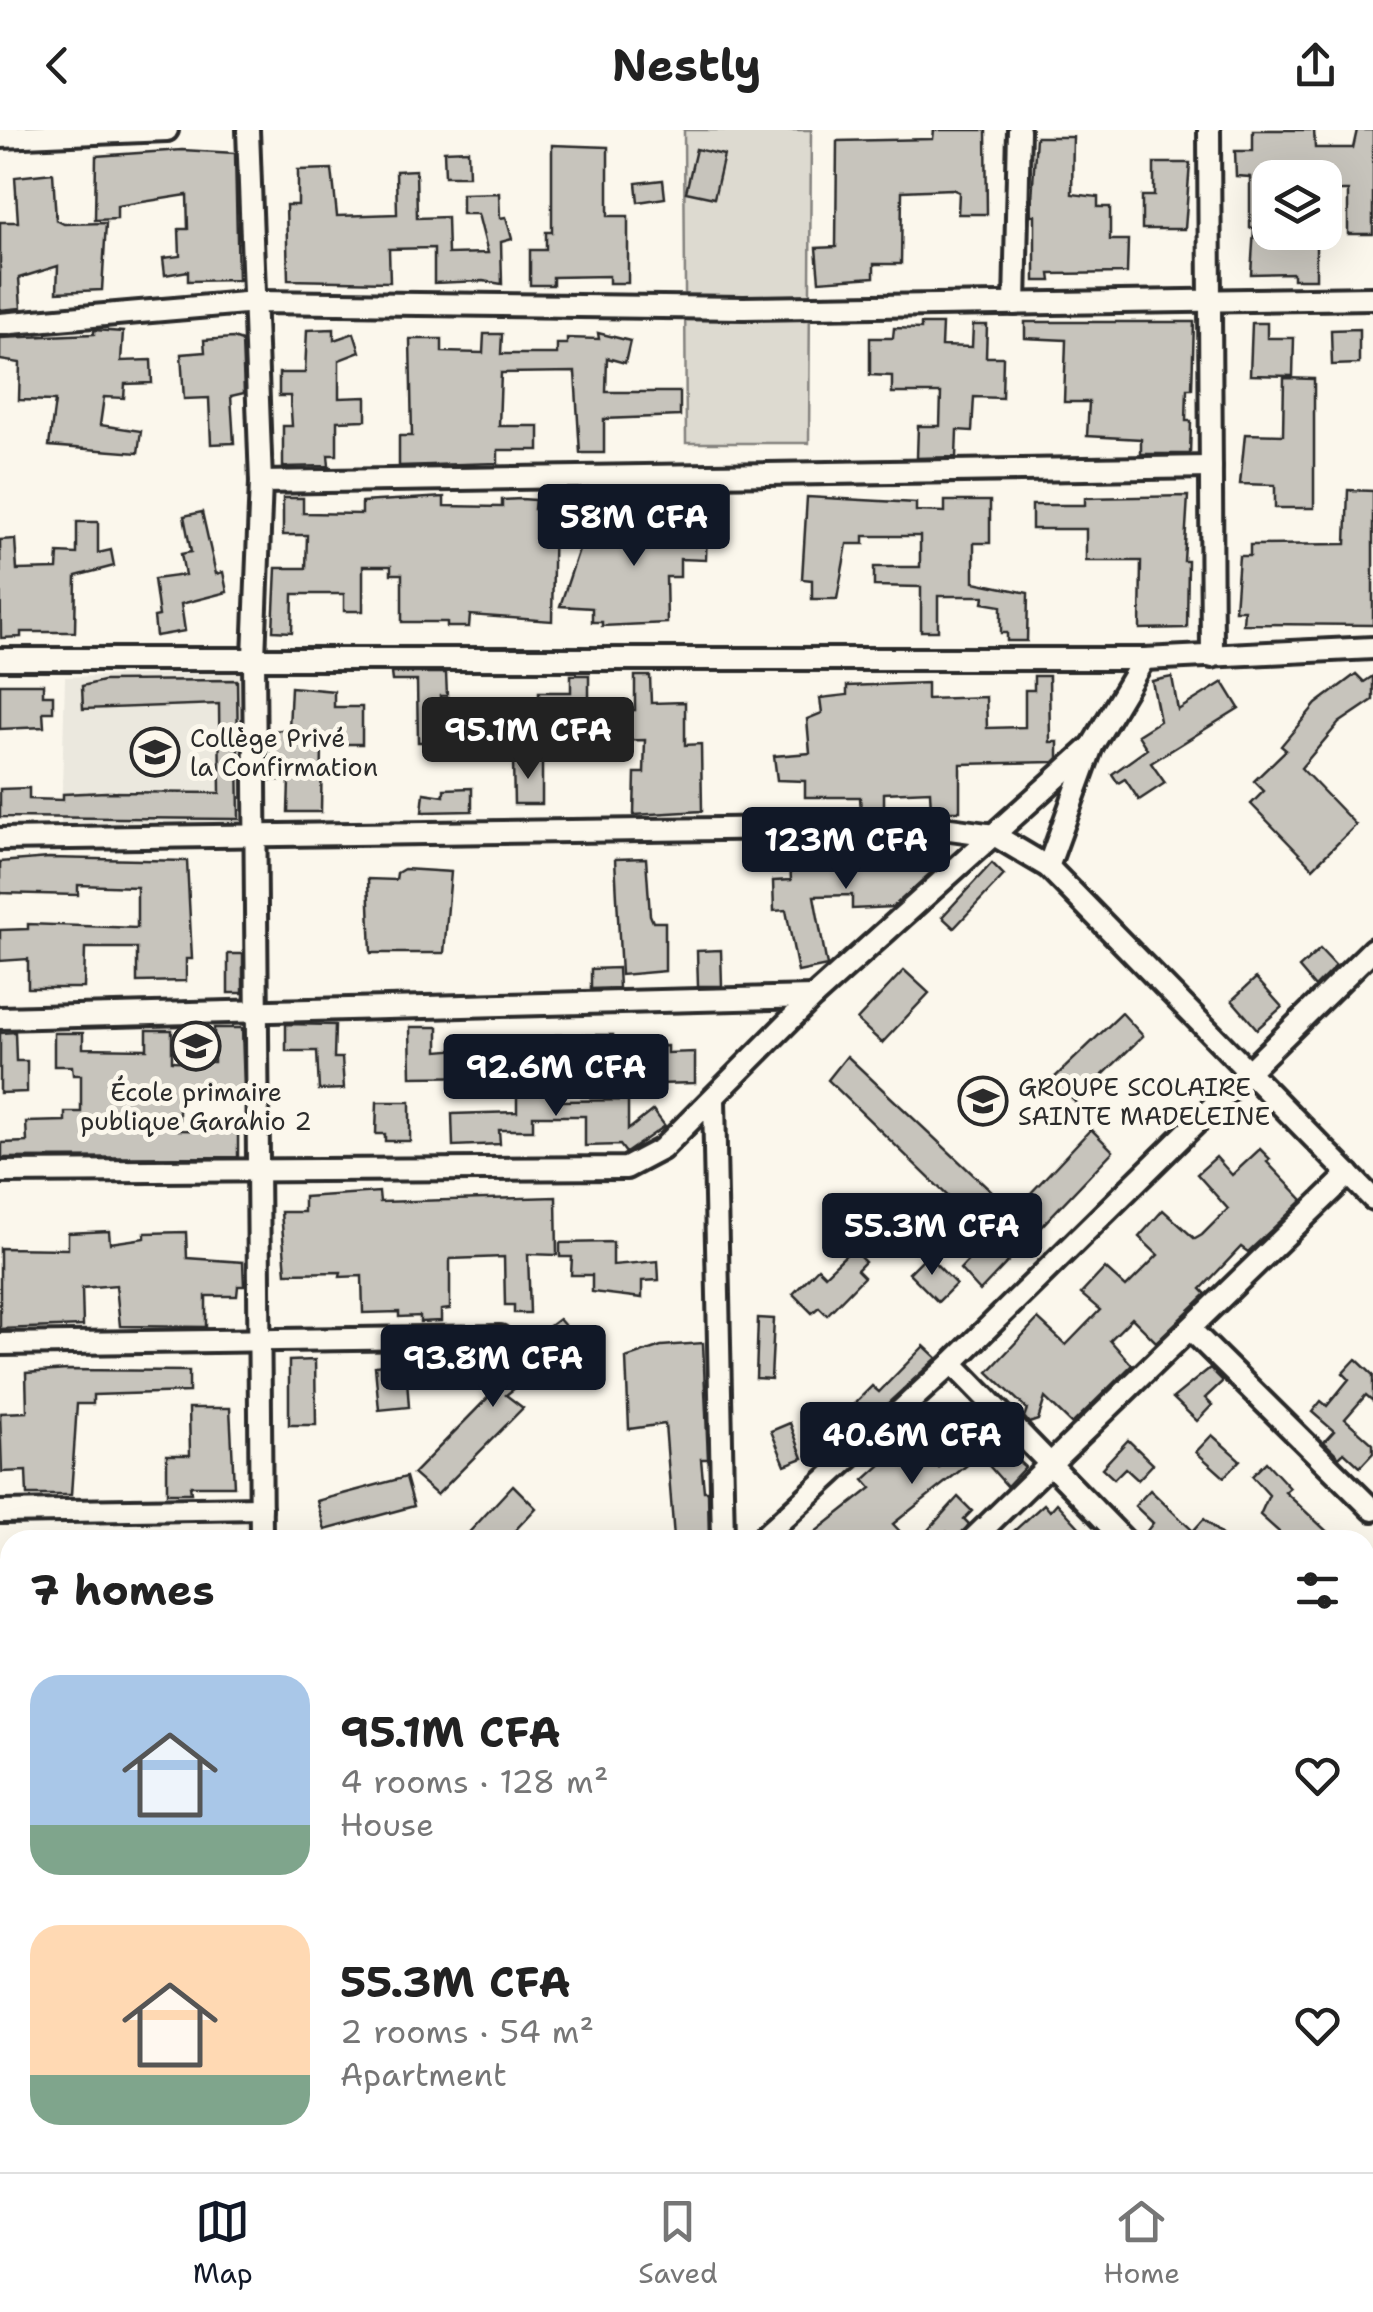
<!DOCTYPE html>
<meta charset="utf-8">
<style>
body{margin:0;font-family:"Shantell Sans",sans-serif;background:#f2f2f2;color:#222;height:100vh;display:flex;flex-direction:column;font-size:38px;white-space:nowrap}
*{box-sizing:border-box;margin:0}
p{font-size:32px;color:#767676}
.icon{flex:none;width:55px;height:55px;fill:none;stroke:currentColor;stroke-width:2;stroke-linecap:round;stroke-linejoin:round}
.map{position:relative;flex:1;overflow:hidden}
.details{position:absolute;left:0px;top:1400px;width:1375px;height:642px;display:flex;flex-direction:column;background:#fff;border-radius:30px 30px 0 0;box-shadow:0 10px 40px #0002}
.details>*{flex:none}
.fabs{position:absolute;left:1252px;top:30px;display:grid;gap:20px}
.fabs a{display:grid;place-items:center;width:90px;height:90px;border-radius:20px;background:#fff;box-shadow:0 10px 40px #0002;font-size:50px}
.price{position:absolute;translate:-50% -85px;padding:0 22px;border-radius:10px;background:#111827;color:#fff;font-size:32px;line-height:65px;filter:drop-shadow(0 2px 5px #0008)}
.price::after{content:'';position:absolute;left:50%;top:60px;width:30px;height:22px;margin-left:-15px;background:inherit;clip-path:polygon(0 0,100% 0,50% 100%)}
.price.current{background:#222;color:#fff}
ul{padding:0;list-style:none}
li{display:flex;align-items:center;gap:30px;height:250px;padding:0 30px}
li span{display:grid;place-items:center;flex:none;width:280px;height:200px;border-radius:30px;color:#555}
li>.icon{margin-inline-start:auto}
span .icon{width:120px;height:120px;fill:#fffc;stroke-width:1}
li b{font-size:42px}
h2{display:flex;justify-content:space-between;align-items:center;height:120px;padding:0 30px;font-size:42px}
header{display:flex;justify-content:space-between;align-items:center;height:130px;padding:0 30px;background:#fff;font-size:45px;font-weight:700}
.tab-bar{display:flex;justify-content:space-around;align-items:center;height:140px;border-top:2px solid #e0e0e0;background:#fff;font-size:28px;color:#767676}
.tab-bar a{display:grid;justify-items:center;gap:5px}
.tab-bar .current{color:#111827}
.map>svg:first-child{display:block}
</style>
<header><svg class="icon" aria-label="back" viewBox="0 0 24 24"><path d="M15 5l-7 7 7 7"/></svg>Nestly<svg class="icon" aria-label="share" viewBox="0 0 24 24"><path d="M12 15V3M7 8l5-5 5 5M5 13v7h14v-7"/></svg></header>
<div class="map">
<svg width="1373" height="2042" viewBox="0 0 1373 2042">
<rect width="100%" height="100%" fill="#fbf7ec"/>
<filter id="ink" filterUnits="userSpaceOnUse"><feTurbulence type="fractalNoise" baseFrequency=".01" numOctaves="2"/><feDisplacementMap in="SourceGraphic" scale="20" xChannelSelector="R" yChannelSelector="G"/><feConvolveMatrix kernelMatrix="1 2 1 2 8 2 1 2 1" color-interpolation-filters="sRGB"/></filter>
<g filter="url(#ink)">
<!-- built -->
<g fill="#ebe8de">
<polygon points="247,542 246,696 61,696 65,547"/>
<polygon points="1373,1588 1373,1766 1365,1731 1365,1596"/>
<polygon points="1373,1796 1373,2042 836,2042 835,2033 1365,2032 1365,1799"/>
</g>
<!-- green -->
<polygon fill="#dddad0" stroke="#84827e" stroke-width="2.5" points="684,0 811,0 809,313 686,313"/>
<!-- building -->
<g fill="#c7c4bc" stroke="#2b2b2b" stroke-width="2.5">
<polygon points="934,0 986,0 987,84 958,84 959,62 952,59 902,61 901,134 874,134 874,147 819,151 816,118 836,117 837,11 933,9"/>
<polygon points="1253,0 1314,0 1315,18 1353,18 1357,0 1373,0 1373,104 1348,104 1348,61 1325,61 1325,48 1270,48 1270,102 1316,102 1316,149 1293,149 1293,143 1251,144 1254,98 1250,98 1250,47 1236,46 1235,21 1253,21"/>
<polygon points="1036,7 1073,7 1072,64 1098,67 1098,77 1110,77 1110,110 1128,110 1127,143 1050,144 1051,151 1035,151 1035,85 1031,85"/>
<polygon points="552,15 608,17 608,86 628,86 628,153 609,153 609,146 553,147 553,155 530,155 530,120 546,120 546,102 552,102"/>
<polygon points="696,19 724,25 714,68 686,62"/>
<polygon points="182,20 235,23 238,150 188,151 188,141 165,145 163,128 180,126 179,99 188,99 187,65 117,76 117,89 95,90 96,26"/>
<polygon points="468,20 469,46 445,46 444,21"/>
<polygon points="1154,33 1190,33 1185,99 1142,99 1142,66 1154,66"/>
<polygon points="332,39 337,86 397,84 396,41 416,40 417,88 447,87 448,124 488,123 478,84 462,84 462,64 499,63 500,88 506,87 512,109 501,112 502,154 483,151 434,153 434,118 389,119 390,152 288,150 286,75 298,75 298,40"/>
<polygon points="53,43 56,90 64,94 106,93 102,160 57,162 58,136 19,148 21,178 0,180 0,92 18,92 15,47"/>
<polygon points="663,50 665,68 638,72 636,53"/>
<polygon points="1025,192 1194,192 1192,259 1187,259 1186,291 1191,291 1190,324 1141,324 1141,309 1087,306 1089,272 1064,272 1066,210 1025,208"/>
<polygon points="1252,193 1267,193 1267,208 1294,208 1293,246 1250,245"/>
<polygon points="921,194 942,194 941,216 972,217 973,195 987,195 986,227 1003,227 1002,268 974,267 972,301 957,300 956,327 917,328 918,296 940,296 941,263 892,263 892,246 870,245 870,208 893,208 894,198 921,199"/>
<polygon points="334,199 334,210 354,203 360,222 339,230 339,268 366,267 366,290 337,291 337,325 328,325 329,336 283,337 283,296 292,296 290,266 279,266 279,243 305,243 307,200"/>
<polygon points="1359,199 1359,234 1332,235 1331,200"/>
<polygon points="94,200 123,202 121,231 151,230 152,253 125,254 124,268 104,267 100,295 141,301 138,323 49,316 55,271 19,270 20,233 0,230 0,208 94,204"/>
<polygon points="598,203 630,211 625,233 607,228 606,262 680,262 680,286 604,289 604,323 580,323 575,242 501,243 499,296 539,296 539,320 498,320 498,333 399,336 399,306 412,306 410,209 442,209 442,222 483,223 484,204 502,204 501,224 557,224 557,214 567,214 567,208 599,209"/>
<polygon points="233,208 242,211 244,263 231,266 234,313 211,314 209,268 184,269 181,224 205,222 204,210"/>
<polygon points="1284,248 1314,249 1314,378 1275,378 1275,355 1240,354 1245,304 1283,305"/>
<polygon points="1348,360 1373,361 1373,495 1243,494 1244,480 1235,480 1239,426 1250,426 1250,415 1346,414"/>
<polygon points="1188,366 1184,431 1188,431 1187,498 1140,499 1141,431 1086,431 1086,399 1032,399 1032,375 1085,375 1085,368"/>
<polygon points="444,367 444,376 502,377 502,370 521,369 535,370 534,379 554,379 552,491 470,485 469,497 447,497 447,492 402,492 402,444 391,444 391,436 363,436 363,481 344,481 344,464 293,464 292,502 273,501 276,438 306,438 307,405 283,405 283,368 303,368 303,383 362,384 362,372"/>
<polygon points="807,367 916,373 916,381 945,382 945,371 990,371 990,413 974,413 974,452 1028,463 1027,511 1007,511 1007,503 1001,503 1001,476 983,473 984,466 938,466 938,501 921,501 921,457 874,456 874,437 920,437 920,406 864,406 864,414 847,414 837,469 812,469 812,450 802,449"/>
<polygon points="679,368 698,368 698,394 707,395 706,430 680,429 680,447 666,447 667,493 602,496 602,492 592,492 592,478 560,476 584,404 611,413 612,392 678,397"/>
<polygon points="202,382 216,444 223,442 227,462 181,474 185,501 156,506 154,487 159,486 154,449 185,445 181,424 191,422 184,386"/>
<polygon points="77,392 98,392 98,423 111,420 114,436 76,446 75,502 21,502 21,507 1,508 0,410 15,409 17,440 57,439 58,423 77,424"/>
<polygon points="391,543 446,543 447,566 440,566 441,612 418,612 417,551 392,551"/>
<polygon points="1356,544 1364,552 1373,546 1373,570 1339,593 1301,638 1356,695 1313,738 1251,674 1264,661 1254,651 1286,620 1281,616 1316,574"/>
<polygon points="571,545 589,545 589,582 635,580 635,546 650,546 651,573 685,572 685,615 701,614 702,681 634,685 635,643 644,643 645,610 612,611 612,596 566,597 566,587 539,588 539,562 571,562"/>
<polygon points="1034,546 1049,546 1050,612 1058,612 1058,628 1054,632 960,634 960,681 931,681 930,661 884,663 884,681 861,682 860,667 805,667 805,651 777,650 774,626 810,623 807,589 822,583 820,568 847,565 847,556 927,553 927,569 986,567 987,598 1025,597 1025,560 1034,560"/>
<polygon points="1172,547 1178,580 1223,552 1239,578 1151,633 1165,653 1139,670 1125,649 1118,653 1112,644 1147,619 1138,605 1160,591 1152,551"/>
<polygon points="237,550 239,689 0,687 0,659 29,658 29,669 63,670 63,664 106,662 220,663 219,574 83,579 82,556 103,551"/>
<polygon points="0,554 43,554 43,565 53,565 53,582 43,582 44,597 0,599"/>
<polygon points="291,557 334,561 334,577 362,577 362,614 322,614 321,682 288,682 289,650 271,650 273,601 289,599"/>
<polygon points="513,630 542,630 542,674 514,674"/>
<polygon points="472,658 472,681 422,682 424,663 444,666 444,659"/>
<polygon points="946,720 946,729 893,777 852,779 852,765 814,766 827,836 798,842 786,780 774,781 773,751 791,750 790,732 875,729 875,721"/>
<polygon points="49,728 187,731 192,829 186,829 186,851 137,852 137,818 85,818 84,858 28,858 28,829 0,831 0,800 28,799 28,794 137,798 137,757 78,755 78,765 0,763 0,732"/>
<polygon points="646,728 650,785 653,792 665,792 665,841 621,845 615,729"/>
<polygon points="992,733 1004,745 954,798 942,787"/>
<polygon points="404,739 451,742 444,823 371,823 368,749 396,750 397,743"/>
<polygon points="1320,819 1336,836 1315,857 1299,838"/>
<polygon points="721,820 722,856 698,856 697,821"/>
<rect x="228" y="824" width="15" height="39"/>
<polygon points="618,838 619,858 591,859 591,839"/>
<polygon points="904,840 929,863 882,913 857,890"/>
<polygon points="1256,848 1282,877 1257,899 1232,870"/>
<polygon points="1122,883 1143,906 1075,972 1053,949"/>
<polygon points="286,894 335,895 334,928 342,928 344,959 319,960 317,921 286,921"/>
<polygon points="410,897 438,897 438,921 510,915 509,951 493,951 493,946 411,947"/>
<polygon points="214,898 242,898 244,960 179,958 179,1000 238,1001 238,1027 2,1028 2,1013 27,1012 26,992 65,991 65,982 81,982 81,945 73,945 72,936 54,936 54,903 83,903 83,918 147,919 147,900 172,900 172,931 214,932"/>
<polygon points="15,902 16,931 27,931 27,962 0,963 0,903"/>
<polygon points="556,905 613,905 613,917 667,916 667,923 695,922 695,953 615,955 615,943 557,944"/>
<polygon points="847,926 1013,1082 1091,999 1113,1021 980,1161 960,1139 990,1107 828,950"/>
<polygon points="517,951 561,951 560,971 628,970 628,1000 653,980 665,996 626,1023 620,1015 585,1016 585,986 533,986 533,1000 499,1000 500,1014 453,1016 452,984 517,982"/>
<polygon points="377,972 410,972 410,1011 385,1011 385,1004 376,1004"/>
<polygon points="1260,1019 1270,1029 1267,1032 1303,1070 1248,1122 1241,1117 1201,1159 1206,1164 1156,1212 1132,1188 1110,1210 1132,1235 1072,1294 1045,1268 1038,1290 1029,1293 1024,1287 1027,1279 988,1242 1038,1189 1066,1215 1100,1180 1081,1164 1105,1138 1126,1157 1158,1125 1139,1107 1163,1080 1195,1109 1202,1105 1228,1079 1197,1044 1216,1027 1232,1045"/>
<polygon points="379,1062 380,1072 556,1067 557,1125 528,1124 530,1183 514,1183 514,1175 505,1175 504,1127 450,1129 450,1179 441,1180 441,1191 420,1192 420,1186 399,1187 399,1182 363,1183 362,1146 340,1147 341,1142 286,1143 281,1082 304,1082 304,1067"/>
<polygon points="109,1101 110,1113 145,1108 145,1103 186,1102 187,1128 243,1132 244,1156 238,1156 237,1166 206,1166 206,1197 120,1196 116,1155 82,1158 83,1196 0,1199 0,1118 68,1119 68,1103"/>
<polygon points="613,1112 613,1135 658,1131 659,1150 642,1151 642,1168 592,1162 592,1145 571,1145 572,1127 560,1127 560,1113"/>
<polygon points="852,1119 865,1132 857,1140 864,1147 827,1185 819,1177 812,1183 793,1164 818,1138 825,1145"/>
<polygon points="927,1125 956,1154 938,1172 909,1143"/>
<polygon points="758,1188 774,1189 771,1249 756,1248"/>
<polygon points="559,1189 577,1210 506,1265 523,1278 437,1365 413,1344 513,1242 505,1230"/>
<polygon points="703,1213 708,1329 701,1329 704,1361 708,1361 709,1410 678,1410 674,1408 665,1294 629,1299 626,1228 661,1216"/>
<polygon points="924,1216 937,1228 870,1290 854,1274 872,1256 879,1262"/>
<polygon points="389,1222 405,1222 409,1277 379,1280 375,1236 390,1234"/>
<polygon points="1356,1229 1373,1245 1373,1271 1366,1265 1345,1289 1373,1314 1373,1323 1360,1337 1344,1322 1339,1327 1324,1312 1334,1301 1312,1282 1321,1271 1327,1276 1349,1249 1343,1243"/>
<polygon points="315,1230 316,1295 289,1295 289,1231"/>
<polygon points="1210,1238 1223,1251 1205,1268 1212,1275 1197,1291 1173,1268"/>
<polygon points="67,1240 189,1241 189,1262 93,1265 93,1274 77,1274 71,1365 27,1365 26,1341 2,1342 0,1283 27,1282 26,1243"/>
<polygon points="189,1278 230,1278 234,1356 190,1356 191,1363 167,1363 167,1325 190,1325"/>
<polygon points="790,1293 803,1328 785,1335 771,1301"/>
<polygon points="976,1293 1025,1337 1007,1356 982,1328 976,1328 893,1394 908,1410 805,1410 871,1358 864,1350 893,1324 918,1309 939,1338"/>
<polygon points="1212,1305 1240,1330 1224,1347 1196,1322"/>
<polygon points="1128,1310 1153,1334 1138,1350 1125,1338 1114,1349 1102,1338"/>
<polygon points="1266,1332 1290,1358 1285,1362 1336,1410 1288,1410 1260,1385 1269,1365 1252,1346"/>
<polygon points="406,1347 414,1376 325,1400 317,1371"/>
<polygon points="513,1355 536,1378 506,1410 462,1410"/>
<polygon points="1150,1360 1193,1401 1204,1389 1227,1410 1140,1410 1153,1393 1135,1376"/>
<polygon points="958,1367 972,1381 964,1389 969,1394 959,1410 947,1402 940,1410 919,1410"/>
<polygon points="1057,1373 1091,1410 1004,1410 1044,1374 1050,1381"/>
</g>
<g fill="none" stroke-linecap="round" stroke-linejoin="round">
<!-- minor casing -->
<g stroke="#2b2b2b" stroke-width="28">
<g id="minor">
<polyline points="248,0 261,352 254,527 261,1410"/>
<polyline points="1209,0 1212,527"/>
<polyline points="0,7 167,0"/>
<polyline points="1015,174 1019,0"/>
<polyline points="0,194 256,172 744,178 1373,168"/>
<polyline points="261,352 1211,337"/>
<polyline points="0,529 1144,529 1373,518"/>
<polyline points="0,709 928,696 994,705 1048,737 1373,1069"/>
<polyline points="1048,737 1092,616 1144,529"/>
<polyline points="0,888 813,867"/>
<polyline points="714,969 723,1410"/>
<polyline points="0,1042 626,1038 662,1019 813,867 1092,616"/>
<polyline points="1191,1200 1373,1380"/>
<polyline points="0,1214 500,1207"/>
<polyline points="952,1233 1124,1410"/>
<polyline points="0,1382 261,1378"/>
<polyline points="760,1410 952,1233 1373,819"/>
<polyline points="972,1410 1349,1044"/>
<polyline points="0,1539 10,1539"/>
<polyline points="683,2032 685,2042"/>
<polyline points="841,2032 842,2042"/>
<polyline points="591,2042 633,2032"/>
</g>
</g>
<!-- major casing -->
<g stroke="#2b2b2b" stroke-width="32">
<g id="major">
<polyline points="1365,1553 1373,1545"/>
<polyline points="0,1886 10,1886"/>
</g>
</g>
<!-- minor -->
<use href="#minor" stroke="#fbf7ec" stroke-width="20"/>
<!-- major -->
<use href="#major" stroke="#fbf7ec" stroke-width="25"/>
</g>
</g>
<!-- icons -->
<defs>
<g id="university-ring" transform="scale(2.5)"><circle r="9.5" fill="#fbf7ec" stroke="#2b2b2b" stroke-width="1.5"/><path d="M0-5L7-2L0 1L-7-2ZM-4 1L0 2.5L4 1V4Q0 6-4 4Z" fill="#2b2b2b"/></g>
<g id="school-ring" transform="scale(2.5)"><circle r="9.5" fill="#fbf7ec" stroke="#2b2b2b" stroke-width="1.5"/><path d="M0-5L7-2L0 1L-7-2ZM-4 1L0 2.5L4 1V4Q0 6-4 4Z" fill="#2b2b2b"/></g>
</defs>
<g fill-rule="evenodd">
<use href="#university-ring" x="155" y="622"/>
<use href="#school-ring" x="196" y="916"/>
<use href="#school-ring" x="983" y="971"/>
</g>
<g text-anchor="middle" stroke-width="10" stroke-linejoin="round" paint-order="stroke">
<!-- poi labels -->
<g font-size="25" fill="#2b2b2b" stroke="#fbf7ec" text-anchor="start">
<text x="190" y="617">Collège Privé<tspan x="190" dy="29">la Confirmation</tspan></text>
<text x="1018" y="966">GROUPE SCOLAIRE<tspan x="1018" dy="29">SAINTE MADELEINE</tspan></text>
<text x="196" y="971" text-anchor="middle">École primaire<tspan x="196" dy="29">publique Garahio 2</tspan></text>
</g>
</g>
</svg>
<div class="fabs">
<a><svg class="icon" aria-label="layers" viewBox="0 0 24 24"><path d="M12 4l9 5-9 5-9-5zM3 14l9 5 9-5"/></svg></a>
</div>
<b class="price" style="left:634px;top:439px">58M CFA</b>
<b class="price current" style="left:528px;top:652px">95.1M CFA</b>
<b class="price" style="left:846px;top:762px">123M CFA</b>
<b class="price" style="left:556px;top:989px">92.6M CFA</b>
<b class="price" style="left:932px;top:1148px">55.3M CFA</b>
<b class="price" style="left:493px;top:1280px">93.8M CFA</b>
<b class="price" style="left:912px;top:1357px">40.6M CFA</b>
<section class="details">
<h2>7 homes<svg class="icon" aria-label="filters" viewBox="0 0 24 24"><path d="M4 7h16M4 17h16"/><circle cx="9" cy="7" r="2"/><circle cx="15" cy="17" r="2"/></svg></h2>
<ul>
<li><span style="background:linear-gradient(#a9c7e8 75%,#7fa58c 0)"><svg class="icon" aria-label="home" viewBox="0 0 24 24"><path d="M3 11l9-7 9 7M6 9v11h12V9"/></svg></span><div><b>95.1M CFA</b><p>4 rooms · 128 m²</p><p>House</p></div><svg class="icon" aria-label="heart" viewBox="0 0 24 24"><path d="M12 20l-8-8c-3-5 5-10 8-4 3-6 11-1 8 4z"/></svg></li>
<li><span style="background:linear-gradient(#ffd9b3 75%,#7fa58c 0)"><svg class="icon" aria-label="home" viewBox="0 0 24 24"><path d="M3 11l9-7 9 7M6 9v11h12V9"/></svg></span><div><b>55.3M CFA</b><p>2 rooms · 54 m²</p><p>Apartment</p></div><svg class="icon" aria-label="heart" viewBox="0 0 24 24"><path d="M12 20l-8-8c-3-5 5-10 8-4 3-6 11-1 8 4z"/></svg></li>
</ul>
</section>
</div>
<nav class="tab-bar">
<a class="current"><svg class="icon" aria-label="map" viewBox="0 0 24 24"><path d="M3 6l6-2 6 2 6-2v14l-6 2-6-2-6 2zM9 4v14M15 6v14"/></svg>Map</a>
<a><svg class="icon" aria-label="saved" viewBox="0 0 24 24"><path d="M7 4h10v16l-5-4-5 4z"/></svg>Saved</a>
<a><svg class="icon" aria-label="home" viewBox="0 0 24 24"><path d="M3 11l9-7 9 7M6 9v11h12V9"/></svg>Home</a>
</nav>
